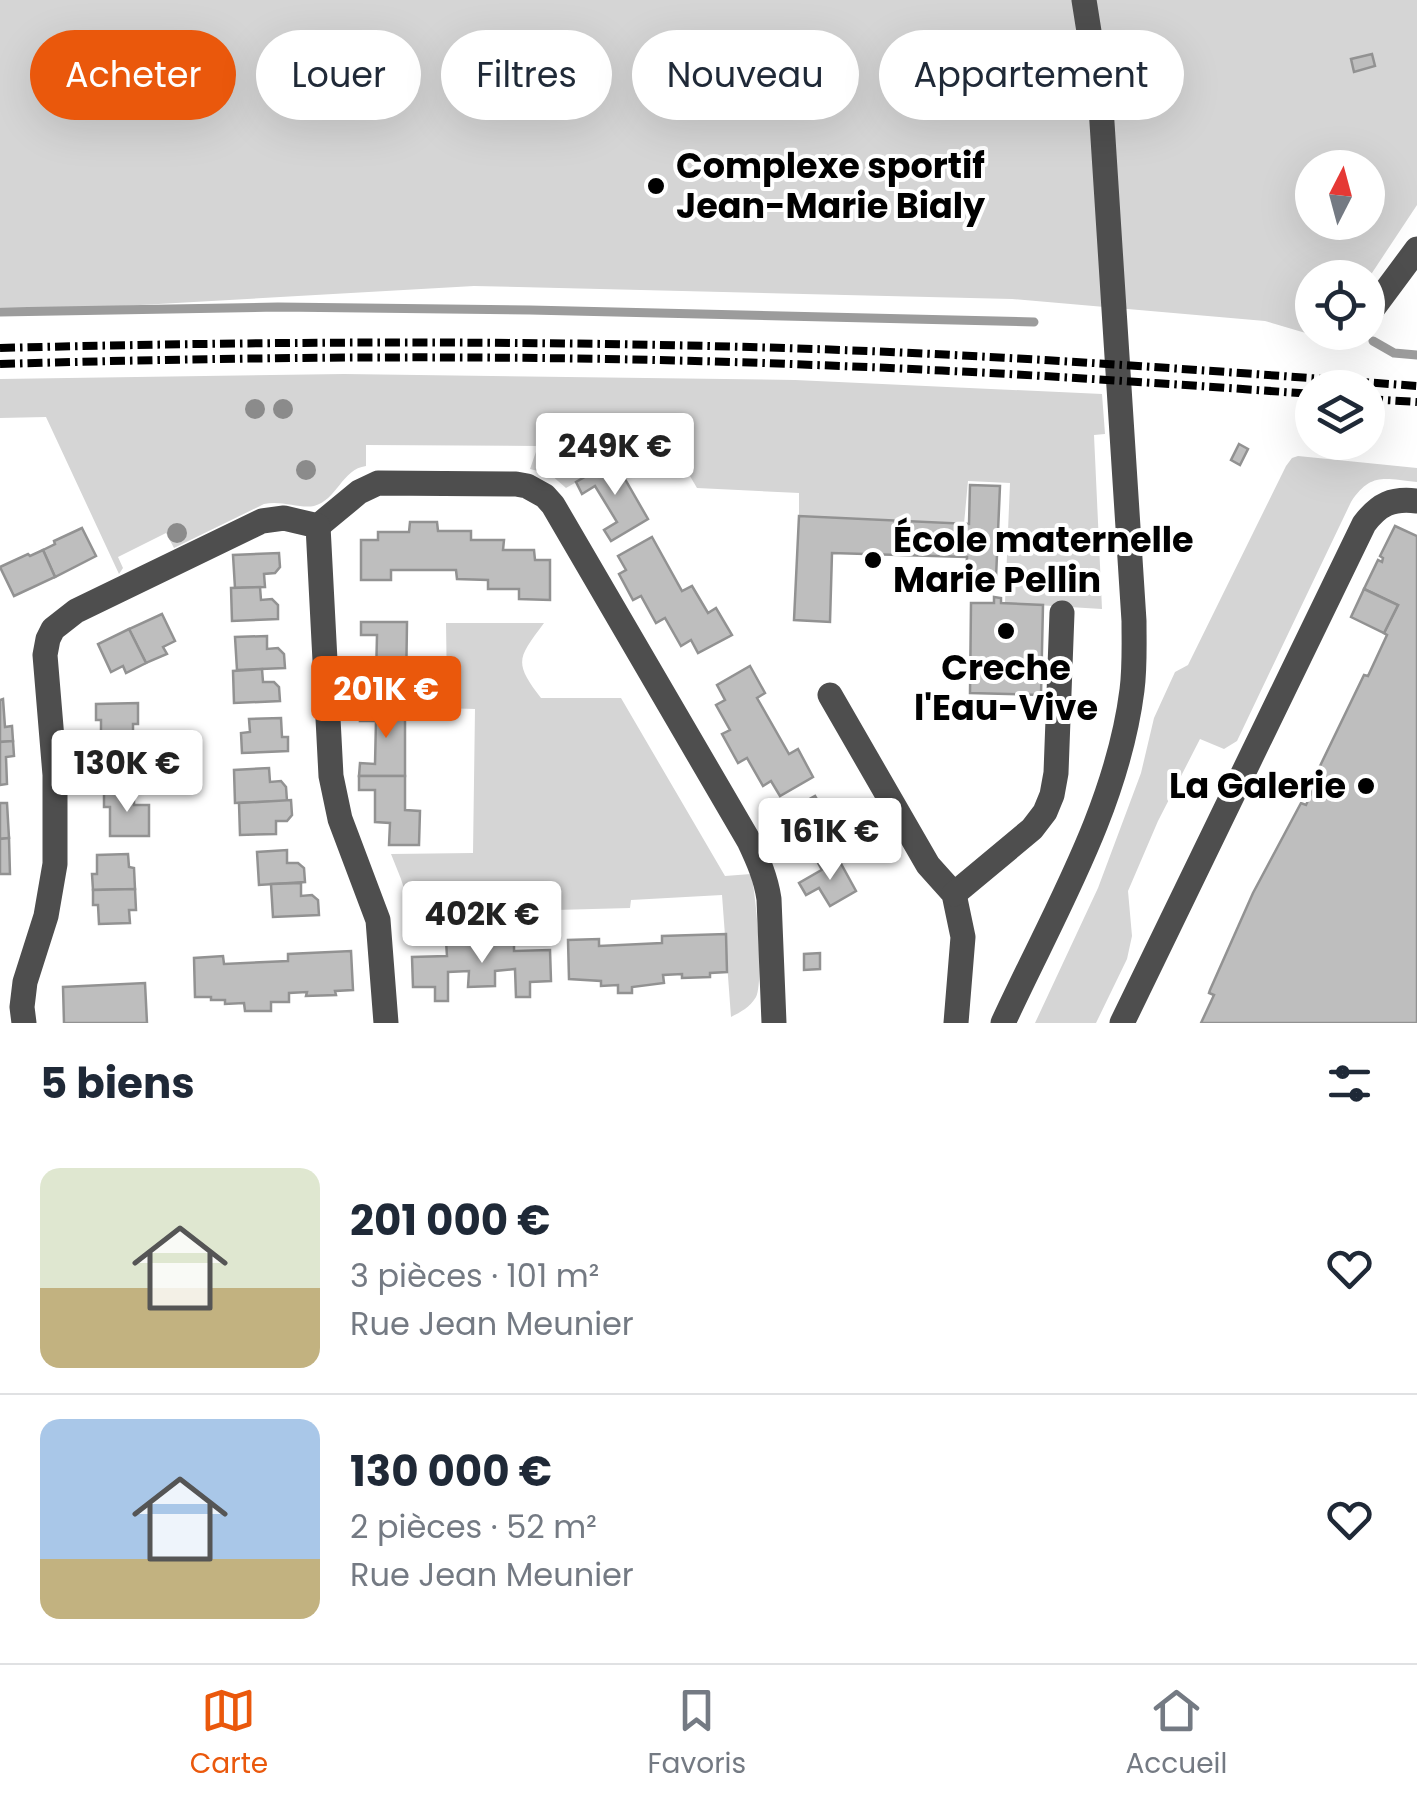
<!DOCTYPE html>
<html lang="fr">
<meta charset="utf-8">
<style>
body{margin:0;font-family:Poppins,sans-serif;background:#f2f2f3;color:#1f2937;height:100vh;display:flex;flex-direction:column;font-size:38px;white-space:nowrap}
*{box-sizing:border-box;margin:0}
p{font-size:32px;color:#747a83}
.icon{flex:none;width:55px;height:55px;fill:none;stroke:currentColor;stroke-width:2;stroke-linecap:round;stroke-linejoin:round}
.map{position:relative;height:1023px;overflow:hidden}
.side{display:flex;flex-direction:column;background:#fff;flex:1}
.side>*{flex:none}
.banner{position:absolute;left:30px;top:30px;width:1358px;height:90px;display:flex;gap:20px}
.needle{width:65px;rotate:6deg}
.buttons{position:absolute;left:1295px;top:150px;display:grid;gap:20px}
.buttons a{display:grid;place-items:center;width:90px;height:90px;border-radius:50%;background:#fff;box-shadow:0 10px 40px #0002;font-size:50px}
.price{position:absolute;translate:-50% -85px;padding:0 22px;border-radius:10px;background:#fff;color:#222;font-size:32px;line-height:65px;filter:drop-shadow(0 2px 5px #0008)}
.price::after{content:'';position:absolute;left:50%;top:60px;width:30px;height:22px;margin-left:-15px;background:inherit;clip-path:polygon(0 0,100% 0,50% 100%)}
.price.on{background:#ea580c;color:#fff}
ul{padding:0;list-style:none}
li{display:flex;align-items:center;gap:30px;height:250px;padding:0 40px}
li+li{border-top:2px solid #e0e1e3}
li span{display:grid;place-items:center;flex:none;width:280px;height:200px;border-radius:20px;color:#555}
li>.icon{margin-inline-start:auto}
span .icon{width:120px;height:120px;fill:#fffc;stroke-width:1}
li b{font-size:42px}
h2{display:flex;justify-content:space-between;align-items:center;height:120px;padding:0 40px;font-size:42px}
.chip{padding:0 35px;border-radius:45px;background:#fff;box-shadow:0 10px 40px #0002;font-size:35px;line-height:90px}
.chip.on{background:#ea580c;color:#fff}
.tab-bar{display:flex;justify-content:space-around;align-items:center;height:140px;border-top:2px solid #e0e1e3;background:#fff;font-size:28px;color:#747a83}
.tab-bar a{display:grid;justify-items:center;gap:5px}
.tab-bar .on{color:#ea580c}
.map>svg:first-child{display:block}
</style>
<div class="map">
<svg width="1417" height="1023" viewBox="0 0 1417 1023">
<rect width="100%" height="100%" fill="#fff"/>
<!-- green -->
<g fill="#d5d5d5" fill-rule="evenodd">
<path d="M0 0H1417V205L1368 279 1312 278V332L1331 333 1326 339 1265 321 1012 299 474 286 105 307H0ZM1312 168H1368V222H1312Z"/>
<path d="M344 374 795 380 1102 394 1105 434 1094 435 1102 609 1005 603 1010 483 968 481 964 524 799 516V493L697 488 664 432 566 488 550 474 530 469 538 446 366 445V466C342 469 337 500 314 506 300 509 282 500 264 504L174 548 166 533 118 557 123 568 119 574 46 417 0 418V379Z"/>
<path d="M1298 456 1417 468V482C1384 479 1371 472 1351 502L1237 741 1224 749 1200 739 1158 821 1128 891 1132 936 1127 959 1096 1023H1035L1098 888 1141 773 1154 718 1175 672 1188 665 1286 466 1292 458Z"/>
<path d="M446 623H544C518 658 513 662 541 698H621L725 876 751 874C756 894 764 981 756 997 750 1007 741 1012 731 1017L722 895 631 900 630 908 440 913 416 927 401 879 391 854 473 853 475 709 344 705 343 690 447 691Z"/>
</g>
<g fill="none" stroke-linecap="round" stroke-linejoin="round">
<!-- stream -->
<g stroke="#9c9c9c" stroke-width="9">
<polyline points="0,312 278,307 530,310 1034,322"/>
<polyline points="1373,341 1394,353 1417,355"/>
</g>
</g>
<!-- building -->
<g fill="#bebebe" stroke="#929292" stroke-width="2.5">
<polygon points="1372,54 1375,66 1354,72 1351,59"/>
<polygon points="1239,444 1248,449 1240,465 1231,460"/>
<polygon points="614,460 648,519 611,541 604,530 617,522 595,486 582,494 576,482"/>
<polygon points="970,485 1000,486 996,578 966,576 967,557 832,553 830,622 794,620 799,516 969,524"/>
<polygon points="410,522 437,522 438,531 471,531 471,540 504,540 503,550 534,550 535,560 550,560 550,600 519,599 519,589 488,589 488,580 457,579 456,570 391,570 391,580 361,580 361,540 378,540 378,532 409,532"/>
<polygon points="1395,526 1417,536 1417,1023 1201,1023 1214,995 1209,993 1210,990 1253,893 1301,803 1306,805 1323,768 1320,766 1364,675 1368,676 1387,635 1384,633 1398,605 1364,589 1378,560 1382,562 1383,558 1380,556"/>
<polygon points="82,528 96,556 55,577 43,550 55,544 54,541"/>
<polygon points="652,537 682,591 692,586 708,613 716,608 732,635 698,653 691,640 681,646 665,618 656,623 641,596 633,600 619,574 626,570 618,556"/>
<polygon points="43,550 55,577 14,596 0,567 28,554 30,556"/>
<polygon points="279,553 280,567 275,573 264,574 265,587 235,588 233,555"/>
<polygon points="260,587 261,600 272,599 278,605 278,619 232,621 231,588"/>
<polygon points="1364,589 1398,605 1384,633 1351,617"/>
<polygon points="994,597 1001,598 1001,603 1043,605 1041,695 970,693 971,603 994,603"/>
<polygon points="162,614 175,641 163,647 167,654 146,663 129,629"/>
<polygon points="361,622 407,622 406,691 360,690 360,677 376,677 377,635 361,635"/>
<polygon points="129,629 146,663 126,673 123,666 111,672 98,644"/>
<polygon points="267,636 267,649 278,648 284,654 285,668 237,670 235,637"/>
<polygon points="750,666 765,693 757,698 789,754 798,749 813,777 780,796 771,781 763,786 747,758 738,763 722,734 730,730 716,705 725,700 717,685"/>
<polygon points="262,669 263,682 274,682 279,687 280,701 234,703 233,671"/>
<polygon points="3,699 5,727 12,726 13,741 0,742 0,700"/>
<polygon points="138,703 138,724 133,724 133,737 101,739 101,720 96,720 96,704"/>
<polygon points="361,706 405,707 405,776 359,776 360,763 375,764 376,721 360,721"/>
<polygon points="281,718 282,737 288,737 288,751 242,753 241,733 250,732 249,719"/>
<polygon points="133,737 133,751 139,750 139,772 98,773 97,757 102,758 101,739"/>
<polygon points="13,741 14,756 6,757 7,784 0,785 0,742"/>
<polygon points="269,768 270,782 281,781 286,787 287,801 235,803 234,770"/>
<polygon points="359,776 405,776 405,810 420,811 419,845 389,845 390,823 375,822 375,790 359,790"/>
<polygon points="104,793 134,793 134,805 149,805 149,836 110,836 110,807 104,807"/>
<polygon points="815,796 849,854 822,870 812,852 800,860 786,837 799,829 788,811"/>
<polygon points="291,800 292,815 287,821 276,821 276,834 240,835 239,803"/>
<polygon points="0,803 7,803 9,838 0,839"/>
<polygon points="9,838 10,874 0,874 0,839"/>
<polygon points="287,850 287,863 298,863 304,868 305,882 259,885 257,852"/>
<polygon points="128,854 129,867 134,868 135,889 93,890 92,874 97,874 97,855"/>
<polygon points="839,860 856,891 830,906 819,888 806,895 799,883"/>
<polygon points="301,883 301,896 312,895 318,900 319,915 273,917 271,884"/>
<polygon points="135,889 136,910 129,910 130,923 99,924 98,905 93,905 93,890"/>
<polygon points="726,934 727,972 710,973 710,977 682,978 682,974 663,975 664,983 632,987 632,993 618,993 618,985 601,986 601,981 569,979 568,940 599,939 599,946 662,943 662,936"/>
<polygon points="514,938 514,951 550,950 551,981 530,982 530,997 516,997 515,969 495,971 495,986 468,987 469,971 448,972 448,1001 435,1001 435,987 413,987 412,957 447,956 446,941"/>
<polygon points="351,951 353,990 335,991 336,995 306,996 307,992 289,993 289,1002 271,1002 271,1011 245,1011 244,1003 225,1004 225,1000 211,1000 211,997 195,997 194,958 223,956 224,964 288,961 288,954"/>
<polygon points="820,953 820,969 804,970 804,954"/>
<polygon points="145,983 147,1023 64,1023 63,987"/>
</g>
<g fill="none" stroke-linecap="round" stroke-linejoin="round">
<!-- minor -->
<g stroke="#4e4e4e" stroke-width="25">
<polyline points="1368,315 1417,249"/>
<path d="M318 526 359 492 378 483 516 484 527 486 545 496 553 505 749 841C758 860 766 878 769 899L774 1023"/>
<polyline points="830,695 928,865 954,894 963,937 956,1023"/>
<polyline points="954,894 1032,829 1045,812 1052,795 1056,773 1062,613"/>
<polyline points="24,1023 22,1007 25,982 46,916 55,864 55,775 45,655 48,639 53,629 76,611 262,521 284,518 318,526 331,776 340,819 378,920 386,1023"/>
<path d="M1003 1023C1052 916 1117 809 1132 690 1135 667 1134 644 1134 621L1101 107 1084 0"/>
<path d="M1122 1023 1364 524C1379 504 1392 498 1417 501"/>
</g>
<!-- rail -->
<g stroke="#000" stroke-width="8" stroke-dasharray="15 5 2.5 5" stroke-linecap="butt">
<path d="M0 348C272 341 543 340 815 349 1016 356 1216 371 1417 386"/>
<path d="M0 364C272 356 544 354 815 365 981 371 1147 382 1312 394"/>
<polyline points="1368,399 1417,402"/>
</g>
</g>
<!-- trees -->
<g fill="#8b8b8b">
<circle cx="1121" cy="60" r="10"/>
<circle cx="255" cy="409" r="10"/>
<circle cx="283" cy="409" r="10"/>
<circle cx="306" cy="470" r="10"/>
<circle cx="177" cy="533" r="10"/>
</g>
<!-- markers -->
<g fill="#000" stroke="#fff" stroke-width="4">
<circle cx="656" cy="186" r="10"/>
<circle cx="873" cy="560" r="10"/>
<circle cx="1006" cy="631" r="10"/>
<circle cx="1366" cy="786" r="10"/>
</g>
<g text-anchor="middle" stroke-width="8" stroke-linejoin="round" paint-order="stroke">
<!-- poi labels -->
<g font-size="35" font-weight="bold" fill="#000" stroke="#fff" text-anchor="start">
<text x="676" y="178">Complexe sportif<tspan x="676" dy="40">Jean-Marie Bialy</tspan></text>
<text x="893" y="552">École maternelle<tspan x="893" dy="40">Marie Pellin</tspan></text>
<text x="1006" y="680" text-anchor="middle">Creche<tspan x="1006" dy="40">l'Eau-Vive</tspan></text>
<text x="1346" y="798" text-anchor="end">La Galerie</text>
</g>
</g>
</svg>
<div class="buttons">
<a><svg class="needle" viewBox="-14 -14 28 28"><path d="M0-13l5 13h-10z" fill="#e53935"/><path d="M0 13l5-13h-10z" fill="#747a83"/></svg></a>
<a><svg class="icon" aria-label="locate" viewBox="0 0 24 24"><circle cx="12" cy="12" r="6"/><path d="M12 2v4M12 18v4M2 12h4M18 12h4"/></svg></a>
<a><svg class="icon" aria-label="layers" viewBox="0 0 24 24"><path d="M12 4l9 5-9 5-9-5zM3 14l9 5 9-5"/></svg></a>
</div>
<b class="price" style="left:615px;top:498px">249K €</b>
<b class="price on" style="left:386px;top:741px">201K €</b>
<b class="price" style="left:127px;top:815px">130K €</b>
<b class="price" style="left:830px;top:883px">161K €</b>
<b class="price" style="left:482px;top:966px">402K €</b>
<div class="banner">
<a class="chip on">Acheter</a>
<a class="chip">Louer</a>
<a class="chip">Filtres</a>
<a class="chip">Nouveau</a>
<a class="chip">Appartement</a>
</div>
</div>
<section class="side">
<h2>5 biens<svg class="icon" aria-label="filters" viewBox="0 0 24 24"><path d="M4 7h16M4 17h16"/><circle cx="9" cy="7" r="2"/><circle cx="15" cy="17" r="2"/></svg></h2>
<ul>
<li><span style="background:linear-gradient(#dfe7d0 60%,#c2b280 0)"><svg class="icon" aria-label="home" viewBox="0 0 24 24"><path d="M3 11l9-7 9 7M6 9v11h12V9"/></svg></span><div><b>201 000 €</b><p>3 pièces · 101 m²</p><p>Rue Jean Meunier</p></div><svg class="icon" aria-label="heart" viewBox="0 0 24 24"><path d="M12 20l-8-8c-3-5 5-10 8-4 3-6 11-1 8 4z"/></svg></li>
<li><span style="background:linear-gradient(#a9c7e8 70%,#c2b280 0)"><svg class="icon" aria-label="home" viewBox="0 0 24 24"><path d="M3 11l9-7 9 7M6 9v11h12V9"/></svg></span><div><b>130 000 €</b><p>2 pièces · 52 m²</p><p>Rue Jean Meunier</p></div><svg class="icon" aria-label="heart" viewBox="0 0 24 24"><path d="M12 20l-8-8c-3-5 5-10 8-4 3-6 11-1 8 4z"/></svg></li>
</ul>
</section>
<nav class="tab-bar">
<a class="on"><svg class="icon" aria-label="map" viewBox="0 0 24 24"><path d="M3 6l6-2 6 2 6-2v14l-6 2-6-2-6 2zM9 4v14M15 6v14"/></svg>Carte</a>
<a><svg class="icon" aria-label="saved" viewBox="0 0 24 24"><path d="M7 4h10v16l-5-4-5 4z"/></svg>Favoris</a>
<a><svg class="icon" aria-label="home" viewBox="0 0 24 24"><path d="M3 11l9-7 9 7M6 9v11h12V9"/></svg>Accueil</a>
</nav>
